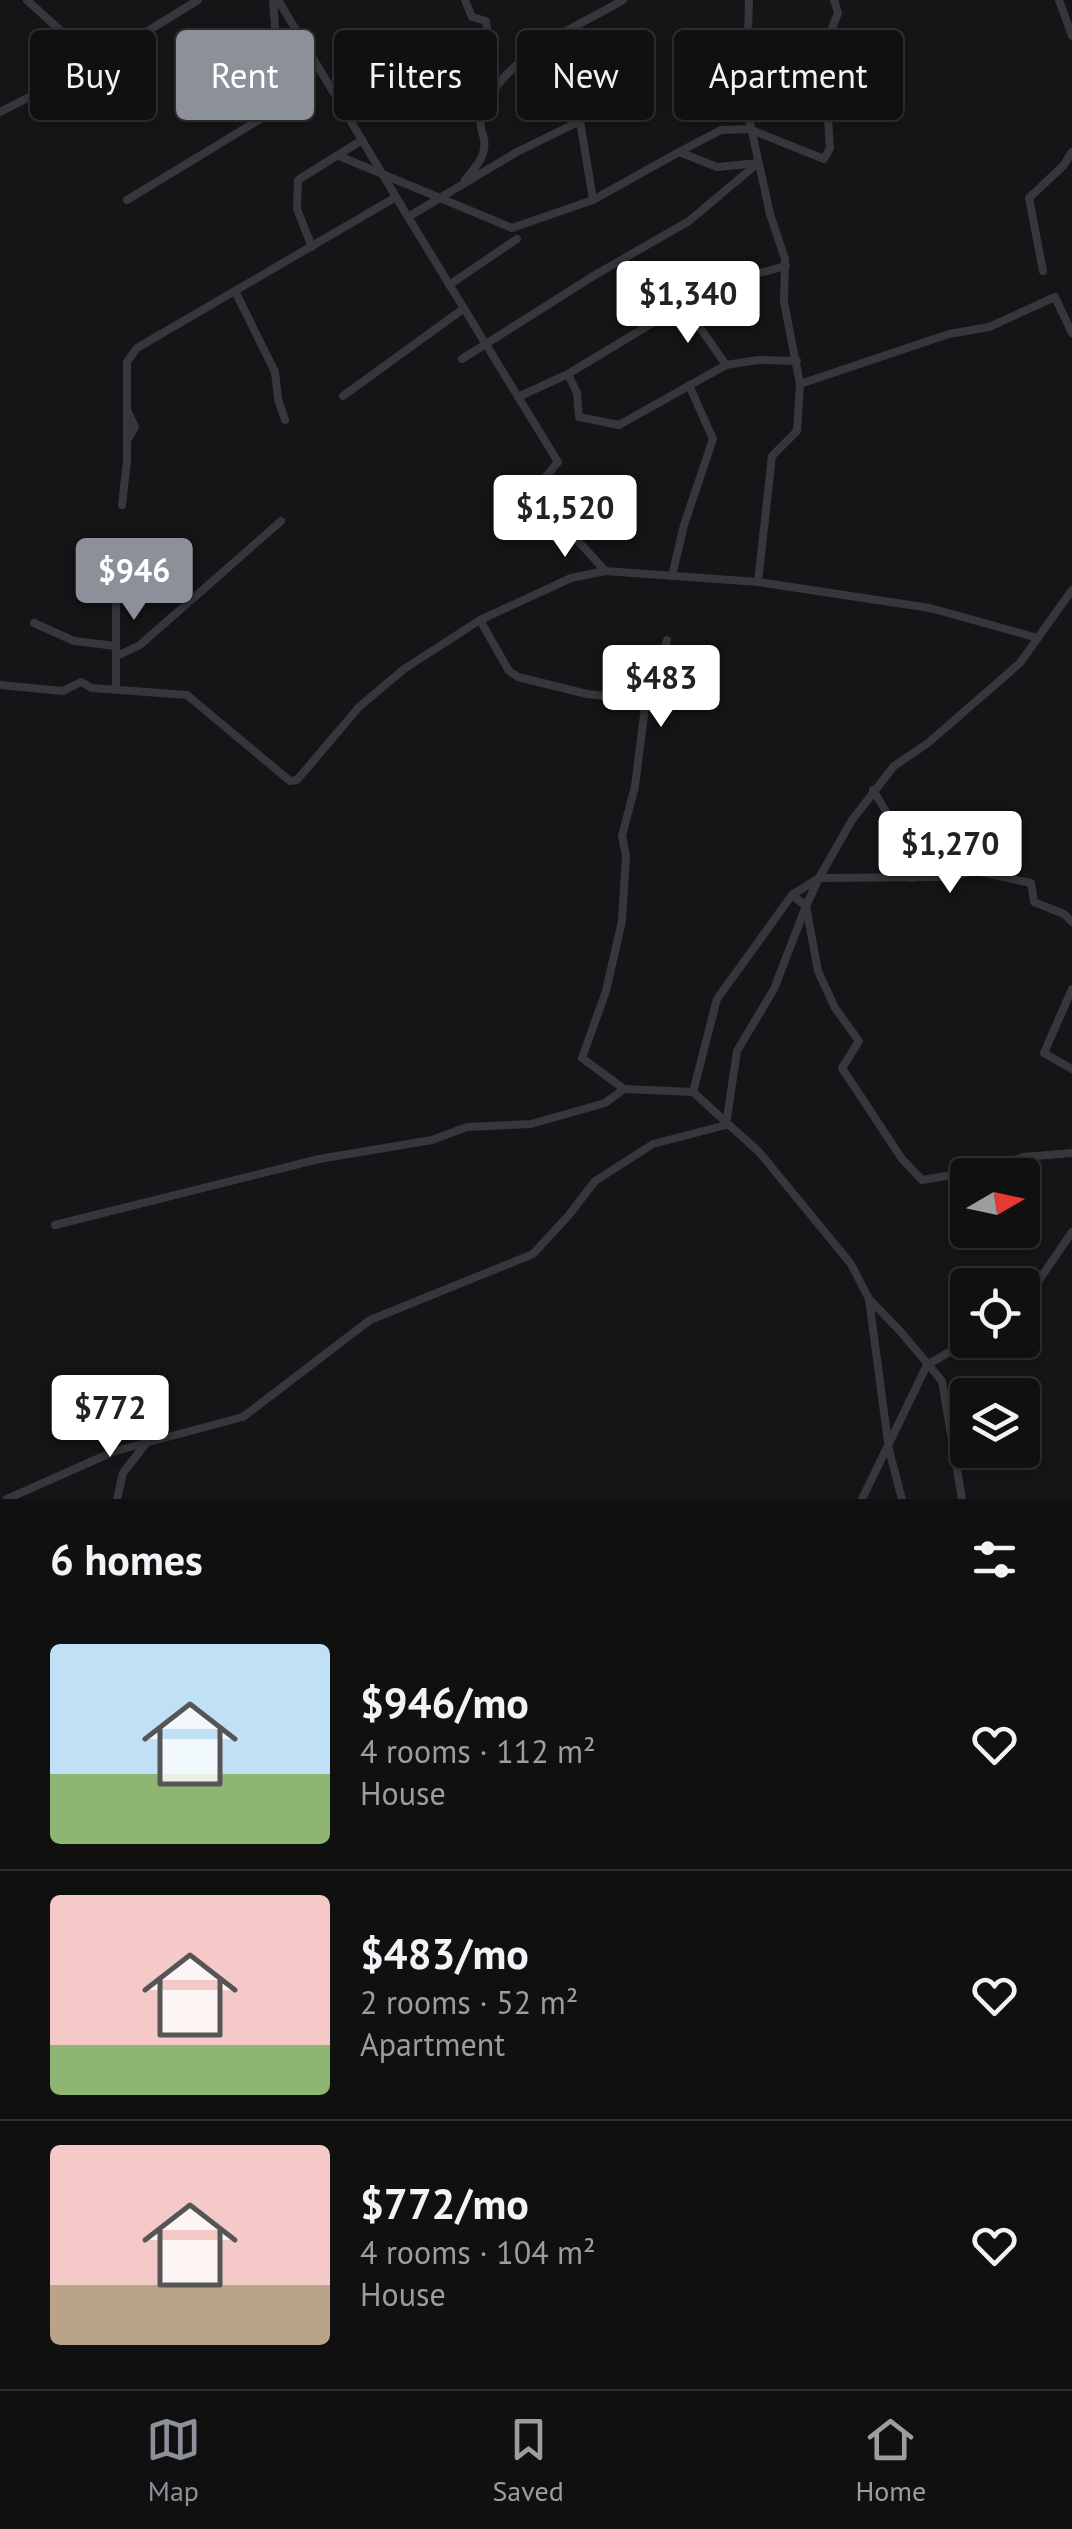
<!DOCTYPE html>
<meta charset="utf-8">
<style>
body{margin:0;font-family:"PT Sans",sans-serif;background:#1e1e1f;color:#f1f3f6;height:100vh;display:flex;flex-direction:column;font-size:38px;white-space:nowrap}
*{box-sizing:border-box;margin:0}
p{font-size:32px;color:#9c9d9f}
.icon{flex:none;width:55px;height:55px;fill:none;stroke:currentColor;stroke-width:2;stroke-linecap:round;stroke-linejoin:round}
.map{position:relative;height:1499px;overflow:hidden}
.details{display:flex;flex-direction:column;background:#101011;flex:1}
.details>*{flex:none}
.banner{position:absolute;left:30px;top:30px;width:1012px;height:90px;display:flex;gap:20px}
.needle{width:65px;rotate:81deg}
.fabs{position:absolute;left:950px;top:1158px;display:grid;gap:20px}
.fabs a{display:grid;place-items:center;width:90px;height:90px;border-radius:10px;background:#101011;box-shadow:0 2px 8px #0004,0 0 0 2px #303031;font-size:50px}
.price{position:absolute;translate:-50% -85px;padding:0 22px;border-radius:10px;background:#fff;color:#222;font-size:32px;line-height:65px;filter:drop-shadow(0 2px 5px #0008)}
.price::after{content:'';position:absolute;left:50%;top:60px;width:30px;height:22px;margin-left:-15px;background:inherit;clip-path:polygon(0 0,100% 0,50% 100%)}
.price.current{background:#8c9099;color:#fff}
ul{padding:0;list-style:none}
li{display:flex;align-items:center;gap:30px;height:250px;padding:0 50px}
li+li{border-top:2px solid #303031}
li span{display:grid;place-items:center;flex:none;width:280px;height:200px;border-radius:10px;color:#555}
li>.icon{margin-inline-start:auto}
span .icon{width:120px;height:120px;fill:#fffc;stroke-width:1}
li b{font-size:42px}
h2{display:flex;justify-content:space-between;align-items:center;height:120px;padding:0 50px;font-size:42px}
.pill{padding:0 35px;border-radius:10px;background:#101011;box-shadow:0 2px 8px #0004,0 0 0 2px #303031;font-size:35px;line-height:90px}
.pill.current{background:#8c9099;color:#fff}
.menu{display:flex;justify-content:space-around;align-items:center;height:140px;border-top:2px solid #303031;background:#101011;font-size:28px;color:#9c9d9f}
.menu a{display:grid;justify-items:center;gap:5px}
.menu .current{color:#8c9099}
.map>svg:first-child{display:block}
</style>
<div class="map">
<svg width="1072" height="1499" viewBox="0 0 1072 1499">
<rect width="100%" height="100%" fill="#151517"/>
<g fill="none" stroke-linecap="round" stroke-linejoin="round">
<!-- minor -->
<g stroke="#36363c" stroke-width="8">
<polyline points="27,0 96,63"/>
<polyline points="278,0 362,140 298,180 297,209 312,247"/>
<polyline points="465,0 472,17 486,21 494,87"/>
<polyline points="749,0 746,105 770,214 785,259 784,302 800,384 797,431 772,456 758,582 930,608 1038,638"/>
<polyline points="1059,0 1072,36"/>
<polyline points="0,112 96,63 198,0"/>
<polyline points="362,140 408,217"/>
<polyline points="679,152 721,130 749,129 824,159 830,148 827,103 834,66 827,41 838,13 834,0"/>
<polyline points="339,156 512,228 593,200 679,152 717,167 758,163"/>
<path d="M465 180C475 168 487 156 484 139 482 131 479 125 481 117 499 57 574 29 623 0"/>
<polyline points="127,200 295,98 275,27 273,0"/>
<path d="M593 200 580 121 517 152 408 217 558 462 537 487C554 521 581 542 605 571"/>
<polyline points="1043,271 1029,198 1063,166 1072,152"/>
<polyline points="449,285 517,239"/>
<polyline points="235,291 275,372 278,399 285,420"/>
<polyline points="683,303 726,365"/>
<polyline points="462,359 595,275 689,221 758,163"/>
<polyline points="568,374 577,393 579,417 619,425 726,365 758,360 797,361"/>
<polyline points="800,384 949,334 989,327 1055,297 1072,333"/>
<polyline points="343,396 463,309"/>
<polyline points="518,397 568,374 717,284 786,266"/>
<polyline points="128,439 135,427 128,412"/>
<polyline points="122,505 127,461 127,362 137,348 396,197"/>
<polyline points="672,576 684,525 713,439 689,385"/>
<polyline points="1072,590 1020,663 928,743 894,766 852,820 819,878 806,906 818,971 835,1008 859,1041 842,1068 902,1159 922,1180 982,1170 1023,1157 1072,1153"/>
<polyline points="480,620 509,671 518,677 587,694 646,700"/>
<polyline points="34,623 74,641 116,646"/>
<polyline points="117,656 140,645 281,521"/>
<polyline points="0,685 63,691 81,682 92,688 187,695 290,781 297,780 359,707 404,669 480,620 571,578 605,571 758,582"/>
<polyline points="116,688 116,591"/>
<polyline points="873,790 905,843 912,878"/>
<polyline points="1072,989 1044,1053 1072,1069"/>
<polyline points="624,1089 582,1058 606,991 622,921 626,856 622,836 635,786 646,700 667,640"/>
<polyline points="693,1092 760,1153 851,1264 869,1299 900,1331 942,1381 962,1499"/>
<polyline points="55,1225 319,1159 432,1140 467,1127 531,1124 605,1103 624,1089 693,1092 717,999 792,895 819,878 949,877 975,871 1031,883 1034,902 1064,914 1072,922"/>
<polyline points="869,1299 889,1450 902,1499"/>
<polyline points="1022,1305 1072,1232"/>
<polyline points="7,1499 115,1451 243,1417 370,1320 533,1254 569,1215 595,1181 653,1144 726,1125 737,1051 774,989 806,906 792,895"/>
<polyline points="117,1499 123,1473 147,1442"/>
<polyline points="862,1499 927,1365 970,1340"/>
</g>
</g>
</svg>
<div class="fabs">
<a><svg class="needle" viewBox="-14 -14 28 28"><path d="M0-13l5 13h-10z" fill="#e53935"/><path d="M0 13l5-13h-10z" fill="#9c9d9f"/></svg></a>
<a><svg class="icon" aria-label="locate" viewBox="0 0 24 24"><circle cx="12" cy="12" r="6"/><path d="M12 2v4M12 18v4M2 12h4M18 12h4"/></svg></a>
<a><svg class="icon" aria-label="layers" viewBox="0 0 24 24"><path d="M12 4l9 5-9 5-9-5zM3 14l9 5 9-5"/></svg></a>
</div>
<b class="price" style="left:688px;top:346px">$1,340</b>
<b class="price" style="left:565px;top:560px">$1,520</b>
<b class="price current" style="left:134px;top:623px">$946</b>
<b class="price" style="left:661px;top:730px">$483</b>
<b class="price" style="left:950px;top:896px">$1,270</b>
<b class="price" style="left:110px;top:1460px">$772</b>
<div class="banner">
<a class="pill">Buy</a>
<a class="pill current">Rent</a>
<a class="pill">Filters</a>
<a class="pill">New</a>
<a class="pill">Apartment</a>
</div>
</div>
<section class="details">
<h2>6 homes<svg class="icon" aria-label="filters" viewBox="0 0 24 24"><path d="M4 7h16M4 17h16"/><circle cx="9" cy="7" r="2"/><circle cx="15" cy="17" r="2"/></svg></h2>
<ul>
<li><span style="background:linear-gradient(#bfe0f5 65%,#8fb573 0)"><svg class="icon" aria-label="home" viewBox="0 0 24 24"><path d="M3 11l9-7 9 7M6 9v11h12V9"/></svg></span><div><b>$946/mo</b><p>4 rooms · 112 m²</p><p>House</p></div><svg class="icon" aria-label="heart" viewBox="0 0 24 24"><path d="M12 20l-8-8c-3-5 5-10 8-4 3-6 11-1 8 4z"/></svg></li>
<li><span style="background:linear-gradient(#f6c9c9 75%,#8fb573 0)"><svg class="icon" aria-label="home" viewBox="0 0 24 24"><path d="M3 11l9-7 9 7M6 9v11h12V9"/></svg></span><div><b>$483/mo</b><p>2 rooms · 52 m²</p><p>Apartment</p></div><svg class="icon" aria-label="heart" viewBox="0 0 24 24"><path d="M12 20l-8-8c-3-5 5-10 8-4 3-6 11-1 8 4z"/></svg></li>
<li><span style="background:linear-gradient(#f6c9c9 70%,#b9a48a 0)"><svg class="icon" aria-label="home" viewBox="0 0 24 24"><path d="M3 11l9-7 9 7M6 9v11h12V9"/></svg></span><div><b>$772/mo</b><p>4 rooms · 104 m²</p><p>House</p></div><svg class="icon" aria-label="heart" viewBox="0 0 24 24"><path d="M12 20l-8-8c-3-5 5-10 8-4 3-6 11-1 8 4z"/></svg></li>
</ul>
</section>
<nav class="menu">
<a class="current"><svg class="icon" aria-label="map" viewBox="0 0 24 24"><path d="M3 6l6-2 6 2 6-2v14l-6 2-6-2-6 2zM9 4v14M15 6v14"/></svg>Map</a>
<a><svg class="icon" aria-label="saved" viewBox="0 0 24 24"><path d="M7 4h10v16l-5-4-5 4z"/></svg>Saved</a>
<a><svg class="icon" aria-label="home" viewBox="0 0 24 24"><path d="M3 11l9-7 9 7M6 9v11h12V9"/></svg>Home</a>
</nav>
